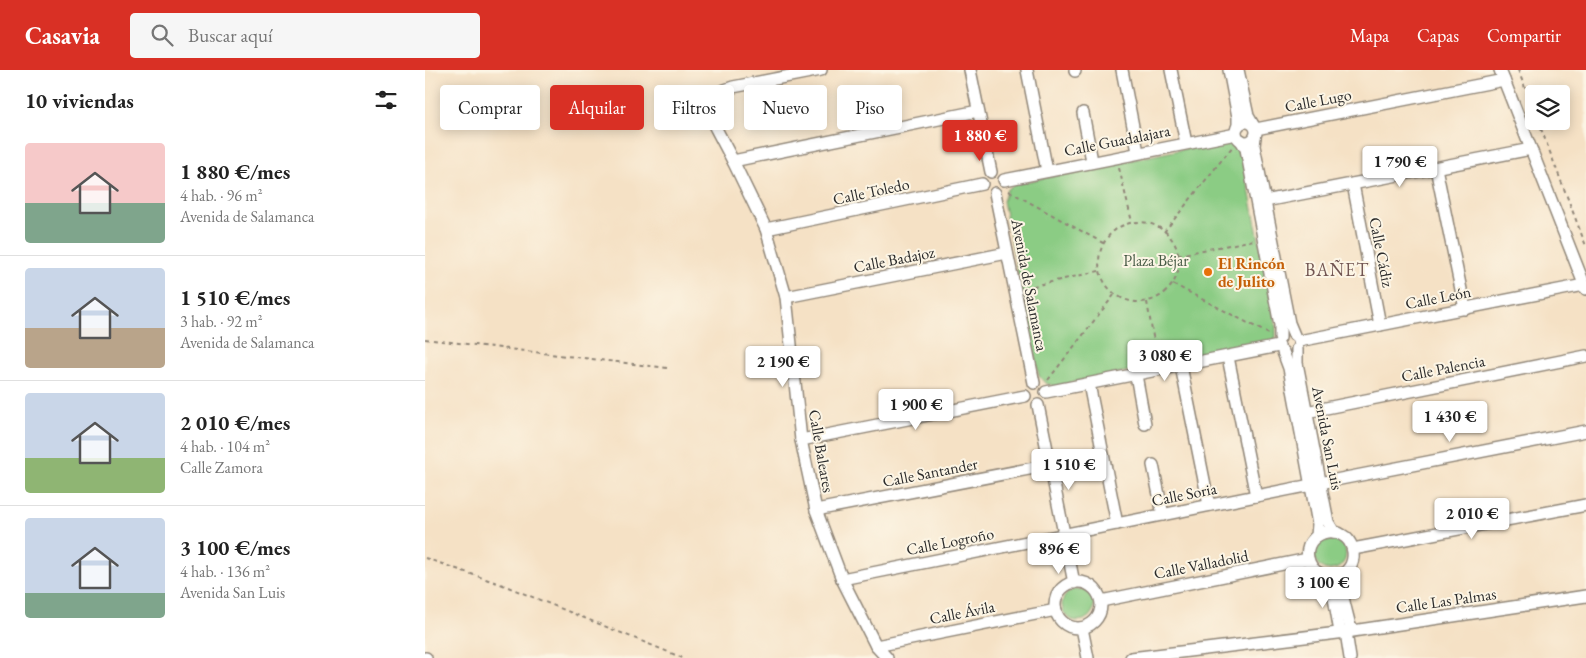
<!DOCTYPE html>
<html lang="es">
<meta charset="utf-8">
<style>
body{margin:0;font-family:"EB Garamond",serif;background:#f6f6f6;color:#222;height:100vh;display:flex;flex-direction:column;font-size:19px;white-space:nowrap}
*{box-sizing:border-box;margin:0}
p{font-size:16px;color:#767676}
.icon{flex:none;width:28px;height:28px;fill:none;stroke:currentColor;stroke-width:2;stroke-linecap:round;stroke-linejoin:round}
.map{position:relative;flex:1;overflow:hidden}
.details{display:flex;flex-direction:column;background:#fff;width:425px}
.details>*{flex:none}
.hud{position:absolute;left:15px;top:15px;width:475px;height:45px;display:flex;gap:10px}
.buttons{position:absolute;left:1100px;top:15px;display:grid;gap:10px}
.buttons a{display:grid;place-items:center;width:45px;height:45px;border-radius:5px;background:#fff;box-shadow:0 2px 12px #0003;font-size:25px}
.price{position:absolute;translate:-50% -42px;padding:0 11px;border-radius:5px;background:#fff;color:#222;font-size:16px;line-height:32px;filter:drop-shadow(0 1px 2px #0008)}
.price::after{content:'';position:absolute;left:50%;top:30px;width:15px;height:11px;margin-left:-8px;background:inherit;clip-path:polygon(0 0,100% 0,50% 100%)}
.price.active{background:#d93025;color:#fff}
ul{padding:0;list-style:none}
li{display:flex;align-items:center;gap:15px;height:125px;padding:0 25px}
li+li{border-top:1px solid #e0e0e0}
li span{display:grid;place-items:center;flex:none;width:140px;height:100px;border-radius:5px;color:#555}
li>.icon{margin-inline-start:auto}
span .icon{width:60px;height:60px;fill:#fffc;stroke-width:1}
li b{font-size:21px}
h2{display:flex;justify-content:space-between;align-items:center;height:60px;padding:0 25px;font-size:21px}
.tag{padding:0 18px;border-radius:5px;background:#fff;box-shadow:0 2px 12px #0003;font-size:18px;line-height:45px}
.tag.active{background:#d93025;color:#fff}
header{display:flex;align-items:center;gap:30px;box-sizing:border-box;height:70px;padding:0 25px;background:#d93025;color:#fff}
header strong{font-size:24px}
nav{display:flex;gap:28px;margin-inline-start:auto;font-size:18px}
.search{width:350px;height:45px;background:#f6f6f6;display:flex;align-items:center;gap:12px;box-sizing:border-box;padding:0 18px;border-radius:5px;color:#767676;font-size:19px}
main{display:flex;flex:1;min-height:0}
.map>svg:first-child{display:block}
</style>
<header>
<strong>Casavia</strong>
<div class="search"><svg class="icon" aria-label="search" viewBox="0 0 24 24"><circle cx="10" cy="10" r="6"/><path d="M15 15l6 6"/></svg>Buscar aquí</div>
<nav><a>Mapa</a><a>Capas</a><a>Compartir</a></nav>
</header>
<main>
<section class="details">
<h2>10 viviendas<svg class="icon" aria-label="filters" viewBox="0 0 24 24"><path d="M4 7h16M4 17h16"/><circle cx="9" cy="7" r="2"/><circle cx="15" cy="17" r="2"/></svg></h2>
<ul>
<li><span style="background:linear-gradient(#f6c9c9 60%,#7fa58c 0)"><svg class="icon" aria-label="home" viewBox="0 0 24 24"><path d="M3 11l9-7 9 7M6 9v11h12V9"/></svg></span><div><b>1 880 €/mes</b><p>4 hab. · 96 m²</p><p>Avenida de Salamanca</p></div></li>
<li><span style="background:linear-gradient(#c9d6e8 60%,#b9a48a 0)"><svg class="icon" aria-label="home" viewBox="0 0 24 24"><path d="M3 11l9-7 9 7M6 9v11h12V9"/></svg></span><div><b>1 510 €/mes</b><p>3 hab. · 92 m²</p><p>Avenida de Salamanca</p></div></li>
<li><span style="background:linear-gradient(#c9d6e8 65%,#8fb573 0)"><svg class="icon" aria-label="home" viewBox="0 0 24 24"><path d="M3 11l9-7 9 7M6 9v11h12V9"/></svg></span><div><b>2 010 €/mes</b><p>4 hab. · 104 m²</p><p>Calle Zamora</p></div></li>
<li><span style="background:linear-gradient(#c9d6e8 75%,#7fa58c 0)"><svg class="icon" aria-label="home" viewBox="0 0 24 24"><path d="M3 11l9-7 9 7M6 9v11h12V9"/></svg></span><div><b>3 100 €/mes</b><p>4 hab. · 136 m²</p><p>Avenida San Luis</p></div></li>
</ul>
</section>
<div class="map">
<svg width="1161" height="588" viewBox="0 0 1161 588">
<rect width="100%" height="100%" fill="#fcf5e5"/>
<filter id="ink" filterUnits="userSpaceOnUse"><feTurbulence type="fractalNoise" baseFrequency=".02" numOctaves="2"/><feDisplacementMap in="SourceGraphic" scale="10" xChannelSelector="R" yChannelSelector="G"/><feConvolveMatrix kernelMatrix="1 2 1 2 8 2 1 2 1" color-interpolation-filters="sRGB"/></filter>
<filter id="wash" filterUnits="userSpaceOnUse"><feTurbulence type="fractalNoise" baseFrequency=".0096" numOctaves="4" result="noise"/><feDisplacementMap in="SourceGraphic" scale="20" xChannelSelector="R" yChannelSelector="G"/><feGaussianBlur stdDeviation="1.12" result="paint"/><feColorMatrix in="noise" values="0 0 0 0 0 0 0 0 0 0 0 0 0 0 0 0 0 1.4 0 .05"/><feComposite in="paint" operator="in"/></filter>
<g filter="url(#wash)">
<rect width="100%" height="100%" fill="#f5e1c5"/>
<!-- green -->
<g fill="#8bcc84" stroke="#5b7c58">
<polygon points="802,70 811,71 816,78 851,257 851,268 844,273 629,316 620,313 614,306 578,131 582,119 590,114"/>
<circle cx="905" cy="484" r="16"/>
<circle cx="653" cy="535" r="16"/>
</g>
</g>
<g filter="url(#ink)">
<g fill="none" stroke-linecap="round" stroke-linejoin="round">
<!-- minor casing -->
<g stroke="#908678" stroke-width="14">
<g id="minor">
<polyline points="396,0 308,17 297,21 277,32 308,91 341,159 361,227 376,370 391,440 417,509 451,576 462,588"/>
<polyline points="545,0 566,102"/>
<polyline points="602,0 622,101"/>
<polyline points="650,0 650,1"/>
<polyline points="697,0 713,82"/>
<polyline points="746,0 761,73"/>
<polyline points="804,0 813,47 813,56"/>
<polyline points="813,0 823,46 827,53"/>
<polyline points="1075,0 1161,219"/>
<polyline points="658,43 667,91"/>
<circle cx="821" cy="62" r="10"/>
<polyline points="831,59 1079,10"/>
<polyline points="830,67 829,76 864,253 869,265"/>
<polyline points="816,70 821,79 855,255 855,268"/>
<polyline points="308,91 553,41"/>
<polyline points="1011,98 1040,239"/>
<polyline points="579,110 811,64"/>
<polyline points="928,114 955,255"/>
<polyline points="570,123 609,313"/>
<polyline points="840,131 1106,79"/>
<polyline points="341,159 557,114"/>
<polyline points="361,227 582,183"/>
<polyline points="874,271 1159,215"/>
<polyline points="872,279 872,293 903,452 909,462"/>
<polyline points="858,282 864,298 893,454 892,466"/>
<polyline points="803,287 831,426"/>
<polyline points="756,296 784,435"/>
<polyline points="711,305 720,354"/>
<polyline points="664,314 692,454"/>
<polyline points="621,322 854,276"/>
<polyline points="613,335 649,513"/>
<polyline points="881,342 1161,286"/>
<polyline points="376,370 600,326"/>
<polyline points="728,395 738,445"/>
<polyline points="895,413 1161,361"/>
<polyline points="391,440 625,395"/>
<polyline points="928,479 1161,435"/>
<path d="M919 503C885 518 868 474 898 463 904 461 911 461 917 465 927 470 931 484 926 495 923 501 917 504 916 511 915 522 924 549 926 561"/>
<polyline points="901,507 907,516 915,562"/>
<polyline points="417,509 886,415"/>
<circle cx="653" cy="535" r="23"/>
<polyline points="676,531 883,489"/>
<polyline points="657,558 663,588"/>
<polyline points="921,562 925,588"/>
<polyline points="451,576 631,540"/>
<polyline points="0,588 1,588"/>
<polyline points="706,588 921,562 1161,526"/>
</g>
</g>
<!-- path -->
<g stroke="#908678" stroke-width="2" stroke-dasharray="4 4" stroke-linecap="butt">
<polyline points="1093,0 1109,41"/>
<polyline points="1113,51 1161,176"/>
<polyline points="694,98 707,152"/>
<polyline points="584,121 678,173"/>
<circle cx="714" cy="192" r="40"/>
<polyline points="739,162 808,76"/>
<polyline points="753,185 829,170"/>
<polyline points="748,214 846,265"/>
<polyline points="600,218 674,201"/>
<polyline points="722,232 732,289"/>
<polyline points="0,269 242,298"/>
<polyline points="623,310 689,225"/>
<polyline points="0,488 78,515 258,588"/>
</g>
<!-- minor -->
<use href="#minor" stroke="#fff" stroke-width="11"/>
</g>
</g>
<!-- markers -->
<circle fill="#e8710a" stroke="#fcf5e5" stroke-width="2" cx="783" cy="202" r="5"/>
<g text-anchor="middle" stroke-width="4" stroke-linejoin="round" paint-order="stroke">
<!-- street labels -->
<g font-size="16" fill="#2b2b2b" stroke="#fcf5e5">
<text transform="translate(893 30) rotate(-11)" y="6">Calle Lugo</text>
<text transform="translate(692 70) rotate(-11)" y="6">Calle Guadalajara</text>
<text transform="translate(446 121) rotate(-12)" y="6">Calle Toledo</text>
<text transform="translate(957 182) rotate(79)" y="6">Calle Cádiz</text>
<text transform="translate(469 189) rotate(-11)" y="6">Calle Badajoz</text>
<text transform="translate(605 215) rotate(79)" y="6">Avenida de Salamanca</text>
<text transform="translate(1013 227) rotate(-11)" y="6">Calle León</text>
<text transform="translate(1018 298) rotate(-11)" y="6">Calle Palencia</text>
<text transform="translate(903 368) rotate(79)" y="6">Avenida San Luis</text>
<text transform="translate(397 381) rotate(80)" y="6">Calle Baleares</text>
<text transform="translate(505 402) rotate(-11)" y="6">Calle Santander</text>
<text transform="translate(759 424) rotate(-11)" y="6">Calle Soria</text>
<text transform="translate(525 471) rotate(-11)" y="6">Calle Logroño</text>
<text transform="translate(776 494) rotate(-11)" y="6">Calle Valladolid</text>
<text transform="translate(1021 530) rotate(-8)" y="6">Calle Las Palmas</text>
<text transform="translate(537 542) rotate(-11)" y="6">Calle Ávila</text>
</g>
<!-- park labels -->
<g font-size="16" fill="#485b46" stroke="#fcf5e5">
<text x="731" y="196">Plaza Béjar</text>
</g>
<!-- food labels -->
<g font-size="16" font-weight="bold" fill="#c56008" stroke="#fcf5e5" text-anchor="start">
<text x="793" y="199">El Rincón<tspan x="793" dy="18">de Julito</tspan></text>
</g>
<!-- neighbourhood labels -->
<g font-size="18" letter-spacing="1" fill="#725653" stroke="#fcf5e5">
<text x="912" y="206">BAÑET</text>
</g>
</g>
</svg>
<div class="buttons">
<a><svg class="icon" aria-label="layers" viewBox="0 0 24 24"><path d="M12 4l9 5-9 5-9-5zM3 14l9 5 9-5"/></svg></a>
</div>
<b class="price active" style="left:555px;top:92px">1 880 €</b>
<b class="price" style="left:975px;top:118px">1 790 €</b>
<b class="price" style="left:740px;top:312px">3 080 €</b>
<b class="price" style="left:358px;top:318px">2 190 €</b>
<b class="price" style="left:491px;top:361px">1 900 €</b>
<b class="price" style="left:1025px;top:373px">1 430 €</b>
<b class="price" style="left:644px;top:421px">1 510 €</b>
<b class="price" style="left:1047px;top:470px">2 010 €</b>
<b class="price" style="left:634px;top:505px">896 €</b>
<b class="price" style="left:898px;top:539px">3 100 €</b>
<div class="hud">
<a class="tag">Comprar</a>
<a class="tag active">Alquilar</a>
<a class="tag">Filtros</a>
<a class="tag">Nuevo</a>
<a class="tag">Piso</a>
</div>
</div>
</main>
